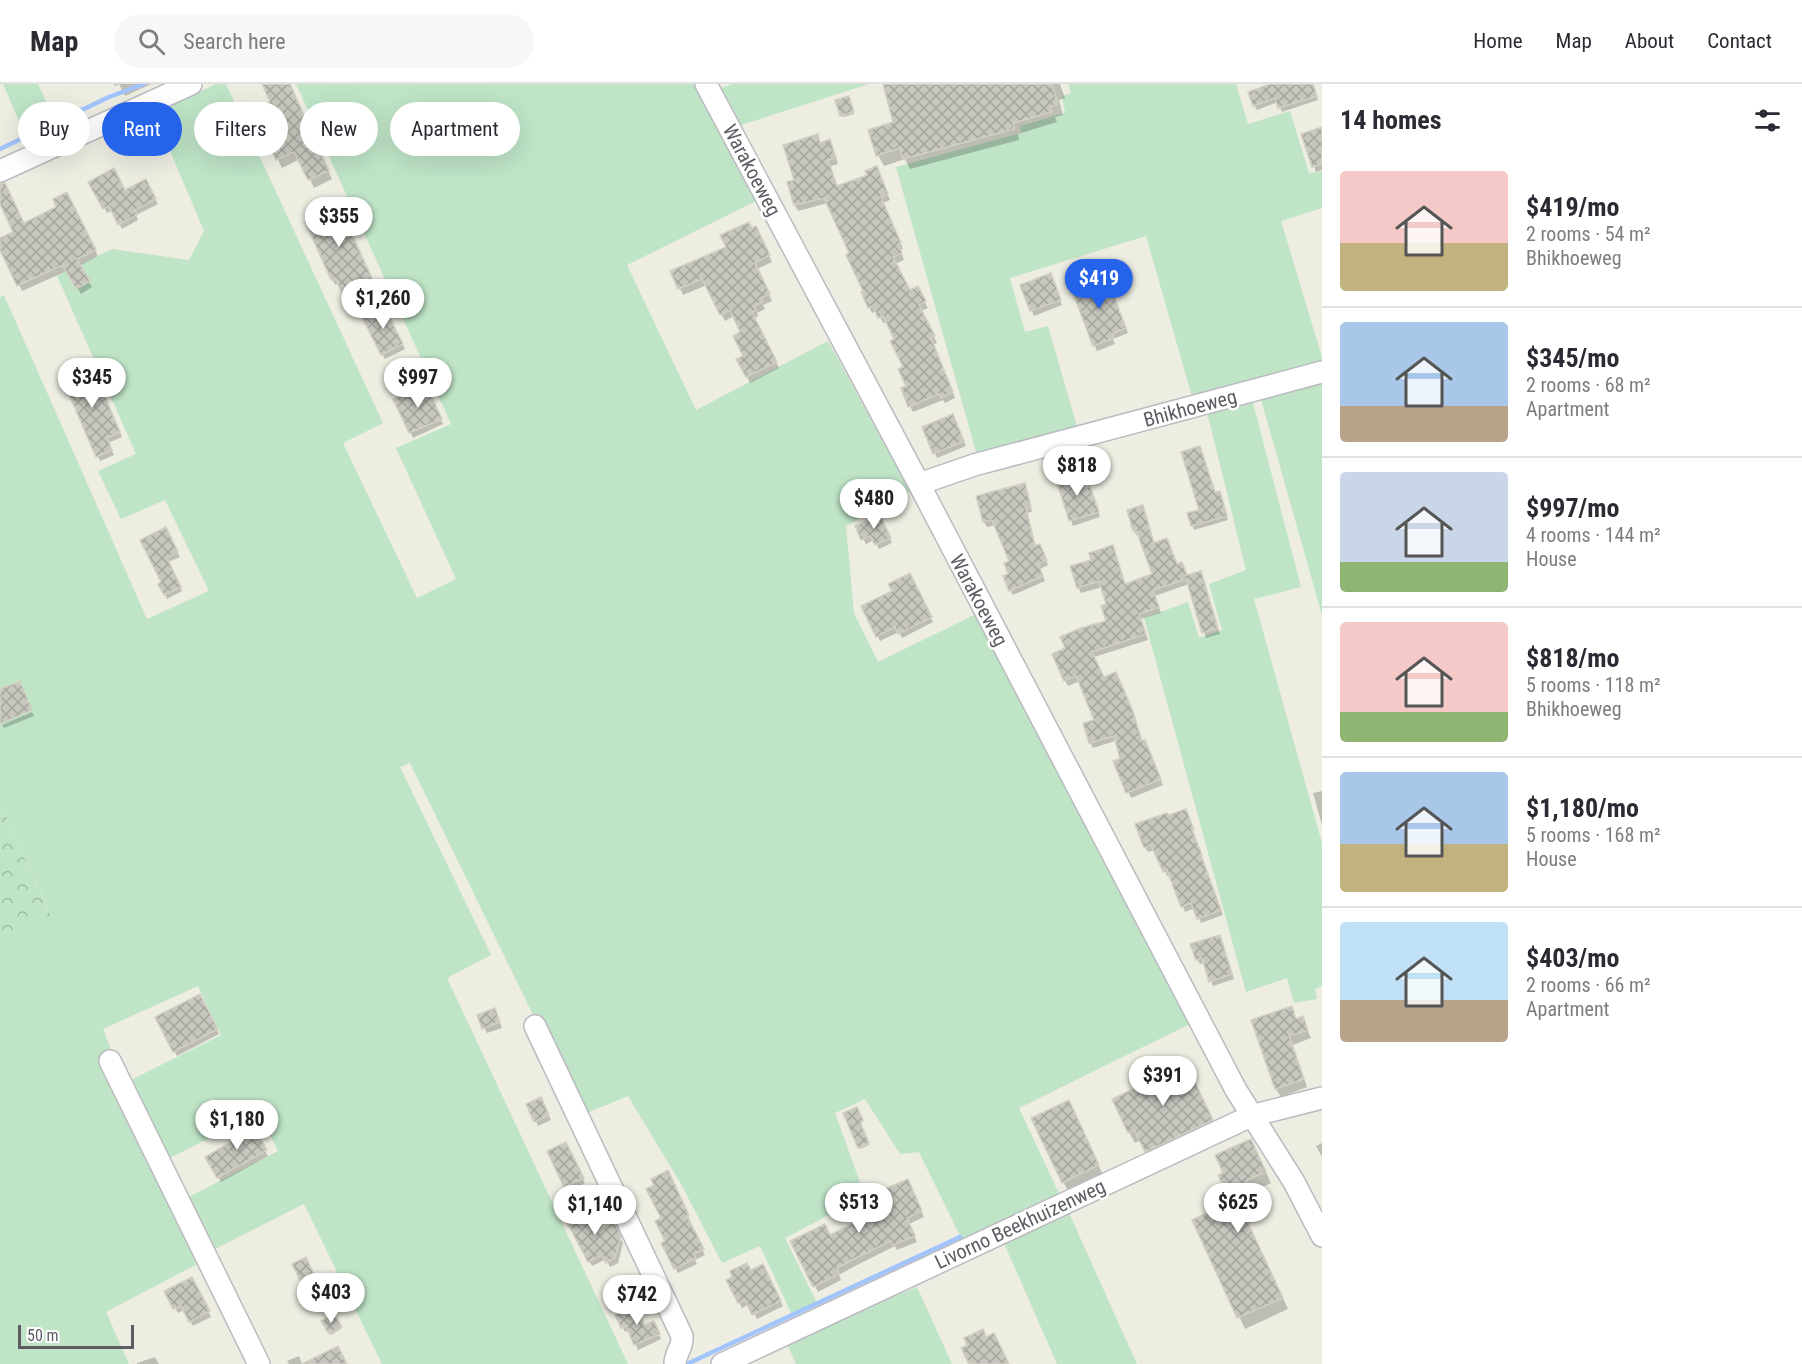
<!DOCTYPE html>
<meta charset="utf-8">
<style>
body{margin:0;font-family:"Roboto Condensed",sans-serif;background:#f7f7f7;color:#2b2b33;height:100vh;display:flex;flex-direction:column;font-size:22px;white-space:nowrap}
*{box-sizing:border-box;margin:0}
p{font-size:20px;color:#7c7c81}
.icon{flex:none;width:33px;height:33px;fill:none;stroke:currentColor;stroke-width:2;stroke-linecap:round;stroke-linejoin:round}
.map{position:relative;flex:1;overflow:hidden}
.drawer{display:flex;flex-direction:column;background:#fff;width:480px}
.drawer>*{flex:none}
.top-card{position:absolute;left:18px;top:18px;width:570px;height:54px;display:flex;gap:12px}
.scale{position:absolute;left:18px;bottom:15px;width:116px;box-sizing:border-box;padding-left:6px;border:3px solid #5b5d63;border-top:0;font-size:16px;line-height:21px;white-space:nowrap;color:#5b5d63;-webkit-text-stroke:4px #fff;paint-order:stroke}
.price{position:absolute;translate:-50% -51px;padding:0 14px;border-radius:21px;background:#fff;color:#222;font-size:20px;line-height:39px;filter:drop-shadow(0 2px 3px #0008)}
.price::after{content:'';position:absolute;left:50%;top:36px;width:18px;height:14px;margin-left:-9px;background:inherit;clip-path:polygon(0 0,100% 0,50% 100%)}
.price.on{background:#2563eb;color:#fff}
ul{padding:0;list-style:none}
li{display:flex;align-items:center;gap:18px;height:150px;padding:0 18px}
li+li{border-top:2px solid #e1e1e2}
li span{display:grid;place-items:center;flex:none;width:168px;height:120px;border-radius:6px;color:#555}
li>.icon{margin-inline-start:auto}
span .icon{width:72px;height:72px;fill:#fffc;stroke-width:1}
li b{font-size:26px}
h2{display:flex;justify-content:space-between;align-items:center;height:72px;padding:0 18px;font-size:26px}
.pill{padding:0 21px;border-radius:27px;background:#fff;box-shadow:0 6px 24px #0002;font-size:21px;line-height:54px}
.pill.on{background:#2563eb;color:#fff}
header{display:flex;align-items:center;gap:36px;box-sizing:border-box;height:84px;padding:0 30px;background:#fff;border-bottom:2px solid #e1e1e2}
header strong{font-size:28px}
nav{display:flex;gap:33px;margin-inline-start:auto;font-size:21px}
.search{width:420px;height:54px;background:#f7f7f7;display:flex;align-items:center;gap:15px;box-sizing:border-box;padding:0 21px;border-radius:33px;color:#7c7c81;font-size:22px}
main{display:flex;flex:1;min-height:0}
.map>svg:first-child{display:block}
</style>
<header>
<strong>Map</strong>
<div class="search"><svg class="icon" aria-label="search" viewBox="0 0 24 24"><circle cx="10" cy="10" r="6"/><path d="M15 15l6 6"/></svg>Search here</div>
<nav><a>Home</a><a>Map</a><a>About</a><a>Contact</a></nav>
</header>
<main>
<div class="map">
<svg width="1322" height="1280" viewBox="0 0 1322 1280">
<defs>
<pattern id="forest-crowns" width="20" height="18" patternUnits="userSpaceOnUse" patternTransform="scale(1.5)"><rect width="20" height="18" fill="#bfe4c6"/><path d="M2 6a3 3 0 1 1 6 0M12 15a3 3 0 1 1 6 0" fill="none" stroke="#9ebca4"/></pattern>
<pattern id="building-cross-hatch" width="8" height="8" patternUnits="userSpaceOnUse" patternTransform="scale(1.5)"><rect width="8" height="8" fill="#c8c7bf"/><path d="M0 0l8 8M0 8l8-8" fill="none" stroke="#a5a59f"/></pattern>
</defs>
<rect width="100%" height="100%" fill="#edede2"/>
<!-- green -->
<g fill="#bfe4c6">
<polygon points="3,0 38,0 56,39 26,53"/>
<polygon points="216,0 226,0 383,339 343,359 417,514 456,495 396,364 451,340 296,0 700,0 760,115 627,181 696,326 828,257 910,407 846,442 854,529 878,578 978,529 1192,939 1019,1024 1061,1114 964,1160 919,1068 900,1070 865,1015 835,1029 865,1112 785,1154 817,1219 792,1231 760,1162 722,1179 681,1100 628,1012 582,1031 410,679 400,683 491,871 447,894 628,1280 382,1280 304,1120 211,1167 187,1114 278,1067 259,1029 166,1076 127,998 221,951 198,902 103,945 111,966 102,971 203,1177 106,1228 129,1280 0,1280 0,858 51,831 0,719 0,213 4,211 147,535 209,507 165,416 121,435 98,387 136,370 57,192 112,165 189,176 204,147 154,29"/>
<polygon points="733,0 869,0 738,42 718,5"/>
<polygon points="1068,0 1236,0 1248,40 1290,27 1309,89 1322,87 1322,124 1281,137 1322,273 1322,284 1193,316 1146,152 1010,194 1025,248 1048,242 1078,346 978,375 896,83 1021,49 1020,42 1065,29 1062,12 1071,9"/>
<polygon points="1322,295 1322,531 1260,312"/>
<polygon points="1252,315 1301,503 1254,515 1322,759 1322,902 1315,905 1317,915 1294,919 1287,894 1246,908 1144,534 1188,518 1199,554 1222,546 1209,500 1246,486 1207,328"/>
<polygon points="1069,1129 1137,1280 1057,1280 1004,1159"/>
<polygon points="917,1203 952,1280 796,1280 786,1258"/>
</g>
<!-- forest -->
<polygon fill="url(#forest-crowns)" points="0,719 51,832 0,858"/>
<!-- shadow -->
<g fill="#0003">
<polygon points="114,0 151,0 125,12 119,0 115,2"/>
<polygon points="264,0 289,0 332,95 314,104 300,75 282,84 271,62 274,60 272,18"/>
<polygon points="884,0 1060,0 1065,14 1059,16 1063,31 1055,33 1057,38 1018,50 1019,56 910,85 905,75 884,82 878,71 895,39"/>
<polygon points="1276,0 1313,0 1318,16 1282,28 1278,18 1257,26 1254,21"/>
<polygon points="849,15 854,30 843,33 841,31"/>
<polygon points="1322,45 1322,86 1316,88 1303,51"/>
<polygon points="817,52 821,60 829,57 833,63 838,80 831,82 837,104 879,90 890,116 883,119 903,165 900,166 904,176 895,180 910,208 917,204 928,224 921,227 937,259 933,261 955,314 945,319 943,316 913,328 910,322 905,284 896,256 887,238 883,239 877,227 872,229 869,223 851,170 828,119 798,127 795,121 789,99 796,97"/>
<polygon points="145,97 158,120 136,131 138,136 122,145 113,126 107,129 90,99 125,108"/>
<polygon points="0,112 24,141 58,123 69,115 98,172 79,182 92,203 81,210 67,187 22,207 0,162 0,156 15,149 0,117"/>
<polygon points="341,122 354,150 351,152 376,206 364,212 361,207 346,213 339,199 335,201 308,140"/>
<polygon points="752,146 759,150 772,178 757,185 772,217 763,221 765,225 757,229 758,232 754,235 779,284 750,299 738,276 745,273 742,249 734,232 725,237 707,201 683,211 672,187 728,163"/>
<polygon points="1053,196 1062,221 1034,232 1022,202"/>
<polygon points="1108,198 1128,249 1113,255 1115,260 1097,267 1072,205"/>
<polygon points="383,224 405,265 385,275 364,234"/>
<polygon points="93,287 122,353 108,359 114,371 100,377 64,294"/>
<polygon points="428,307 443,340 413,354 395,315"/>
<polygon points="955,337 966,362 937,374 935,369"/>
<polygon points="1200,364 1215,409 1221,413 1228,436 1194,446 1188,430 1200,427"/>
<polygon points="1057,396 1085,405 1090,404 1100,433 1073,442"/>
<polygon points="1024,401 1032,428 1027,429 1036,463 1042,466 1048,481 1040,485 1045,497 1013,511 1010,506 1011,478 996,441 987,443 984,438 978,413"/>
<polygon points="1142,423 1154,461 1187,492 1203,494 1220,550 1206,554 1189,500 1155,512 1161,529 1141,535 1148,556 1094,573 1104,594 1118,595 1135,632 1142,658 1147,663 1163,701 1131,714 1115,678 1122,675 1115,657 1093,664 1090,658 1096,637 1080,597 1068,602 1065,596 1067,565 1108,538 1108,521 1103,503 1081,509 1078,503 1093,477 1113,463 1126,501 1154,491 1139,451 1137,452 1134,447 1129,427"/>
<polygon points="882,437 892,459 879,465 874,456 866,460 863,455"/>
<polygon points="165,445 180,473 168,478 182,507 167,515 160,500 163,499"/>
<polygon points="909,491 933,538 902,554 899,548 880,557 863,523 894,507"/>
<polygon points="32,628 34,632 4,644 2,641"/>
<polygon points="1322,707 1322,741 1313,709"/>
<polygon points="1186,727 1223,831 1201,839 1195,824 1185,828 1170,791 1167,792 1155,766 1148,768 1145,763 1168,733"/>
<polygon points="1222,857 1234,895 1213,902 1205,879 1200,880 1197,875"/>
<polygon points="200,912 219,950 177,972 157,934"/>
<polygon points="1291,924 1297,936 1302,934 1311,954 1293,961 1307,1003 1281,1013 1276,1005 1253,937"/>
<polygon points="497,931 502,944 487,949 479,932"/>
<polygon points="1186,981 1218,1047 1152,1078 1141,1056 1135,1059 1129,1048 1165,990"/>
<polygon points="528,1020 543,1020 551,1036 538,1042"/>
<polygon points="856,1025 863,1038 860,1040 869,1061 860,1065 845,1030"/>
<polygon points="1073,1026 1102,1089 1068,1106 1063,1098"/>
<polygon points="251,1041 268,1072 221,1098 207,1073 234,1059"/>
<polygon points="1322,1059 1322,1073 1316,1062"/>
<polygon points="569,1064 585,1099 568,1108 549,1067"/>
<polygon points="1256,1067 1271,1099 1252,1108 1264,1133 1248,1140 1288,1225 1245,1245 1194,1136 1225,1122 1226,1106"/>
<polygon points="670,1093 690,1136 688,1137 705,1171 695,1176 697,1180 678,1189 663,1160 667,1158"/>
<polygon points="910,1103 924,1133 909,1140 917,1158 897,1166 895,1162 855,1182 839,1191 841,1196 818,1208 815,1202 879,1128"/>
<polygon points="568,1136 602,1146 616,1145 623,1159 618,1179 610,1183 606,1175 592,1182"/>
<polygon points="308,1180 315,1195 304,1200 301,1196"/>
<polygon points="762,1182 783,1222 757,1235 749,1220 742,1224 728,1197"/>
<polygon points="191,1195 211,1233 193,1242 184,1226 178,1229 166,1207"/>
<polygon points="334,1232 341,1245 331,1251 323,1237"/>
<polygon points="617,1232 644,1243 656,1244 661,1255 638,1266 629,1246 625,1248"/>
<polygon points="299,1272 302,1280 289,1280 287,1277"/>
<polygon points="155,1273 159,1280 137,1280 137,1279"/>
</g>
<g fill="none" stroke-linecap="round" stroke-linejoin="round">
<!-- stream -->
<g stroke="#a2c4fd" stroke-width="4.5">
<polyline points="0,65 109,13 144,0"/>
<polyline points="689,1279 960,1153"/>
</g>
</g>
<!-- building -->
<g fill="url(#building-cross-hatch)" stroke="#d2d0c1" stroke-width="1.5">
<polygon points="262,0 290,0 329,87 308,96 294,68 276,76 269,61 272,60 255,25 270,18"/>
<polygon points="883,0 1052,0 1058,20 1050,23 1052,28 1013,39 1014,45 903,75 900,64 876,72 868,46 893,38"/>
<polygon points="1270,0 1313,0 1317,12 1278,24 1275,14 1253,22 1248,8"/>
<polygon points="849,12 854,28 840,32 835,16"/>
<polygon points="1322,43 1322,80 1312,83 1301,50"/>
<polygon points="818,50 820,59 830,55 836,74 828,76 837,102 867,91 865,87 877,82 888,110 881,113 901,159 898,160 902,169 893,173 910,206 918,202 926,217 919,221 935,252 931,254 953,308 941,314 939,310 908,323 901,304 906,302 898,285 903,283 890,257 894,255 883,232 878,234 873,222 868,224 861,208 863,207 846,171 849,169 824,114 794,121 787,98 794,96 783,61"/>
<polygon points="114,84 125,106 146,95 156,115 135,126 137,131 118,141 109,122 103,125 88,98"/>
<polygon points="5,99 24,139 56,123 53,115 67,108 96,166 77,175 90,197 76,205 63,182 60,182 17,202 0,166 0,154 13,148 0,120 0,100"/>
<polygon points="338,115 353,145 350,146 375,201 359,208 357,202 342,209 335,194 331,196 306,139 313,136 310,129"/>
<polygon points="749,138 752,144 756,142 770,171 755,179 770,210 761,214 763,218 754,222 756,226 752,228 777,278 746,293 736,275 743,272 733,252 740,248 730,226 720,231 702,195 678,205 670,187 726,163 720,151"/>
<polygon points="1051,189 1061,216 1030,227 1020,201"/>
<polygon points="1106,191 1126,244 1112,250 1114,254 1093,262 1071,204"/>
<polygon points="384,222 403,260 381,271 362,233"/>
<polygon points="91,280 120,348 107,354 112,366 96,373 62,294"/>
<polygon points="426,300 442,335 409,349 393,315"/>
<polygon points="953,330 964,357 933,370 922,343"/>
<polygon points="1200,362 1215,408 1220,407 1227,432 1191,442 1187,429 1199,426 1181,368"/>
<polygon points="1079,387 1085,404 1090,402 1099,428 1069,437 1056,395"/>
<polygon points="1025,399 1031,423 1026,424 1035,462 1040,460 1047,476 1038,480 1043,492 1009,507 1003,492 1008,490 1004,479 1009,477 992,436 983,438 976,412"/>
<polygon points="1143,421 1154,459 1167,454 1177,480 1182,478 1187,491 1201,487 1218,544 1202,549 1186,495 1153,506 1159,523 1139,530 1146,550 1092,568 1104,593 1116,588 1132,625 1142,657 1145,656 1161,695 1126,709 1113,677 1120,675 1114,652 1089,659 1083,639 1094,636 1076,592 1064,597 1052,570 1065,564 1060,553 1081,544 1106,537 1101,522 1106,520 1099,497 1077,504 1070,482 1091,476 1089,469 1113,461 1125,500 1152,490 1136,446 1133,447 1127,426"/>
<polygon points="880,431 891,454 875,461 870,452 861,456 855,442"/>
<polygon points="166,443 178,468 167,474 181,503 164,511 158,500 161,498 140,456"/>
<polygon points="910,489 932,533 898,550 895,543 876,553 861,522 892,507 888,500"/>
<polygon points="20,597 32,626 0,640 0,605"/>
<polygon points="1186,725 1194,746 1192,746 1202,771 1201,771 1221,826 1197,835 1191,819 1181,823 1167,786 1163,788 1151,761 1144,764 1135,740 1167,729 1169,731"/>
<polygon points="1220,851 1232,890 1209,898 1202,874 1196,876 1190,860"/>
<polygon points="200,910 218,945 173,968 155,933"/>
<polygon points="1292,922 1296,935 1303,932 1308,946 1289,952 1304,995 1275,1005 1251,936"/>
<polygon points="495,924 500,938 482,945 477,931"/>
<polygon points="1186,979 1213,1036 1145,1068 1134,1046 1128,1049 1112,1015 1150,997 1146,987 1161,980 1165,989"/>
<polygon points="541,1013 549,1031 534,1038 526,1020"/>
<polygon points="1069,1016 1099,1081 1062,1099 1031,1034"/>
<polygon points="857,1023 863,1036 860,1038 869,1059 858,1064 843,1029"/>
<polygon points="251,1039 267,1066 217,1094 205,1073 231,1058 228,1052"/>
<polygon points="1251,1055 1266,1088 1247,1096 1259,1121 1243,1128 1283,1214 1237,1234 1192,1136 1223,1121 1217,1108 1224,1105 1218,1091 1223,1089 1215,1071"/>
<polygon points="566,1058 584,1094 564,1103 547,1067"/>
<polygon points="668,1086 689,1131 687,1132 704,1165 694,1170 696,1174 674,1185 661,1159 665,1157 655,1137 661,1134 646,1105 654,1101 651,1095"/>
<polygon points="908,1095 922,1127 907,1134 915,1152 893,1161 891,1157 852,1176 837,1184 839,1190 813,1203 790,1157 825,1140 830,1151 877,1127 871,1111"/>
<polygon points="592,1123 603,1144 614,1138 621,1152 615,1174 606,1179 602,1171 588,1178 566,1136"/>
<polygon points="306,1173 314,1190 300,1196 292,1180"/>
<polygon points="747,1179 751,1186 763,1180 781,1217 752,1231 745,1216 738,1219 726,1196 732,1193 730,1187"/>
<polygon points="192,1193 210,1227 189,1238 181,1222 173,1225 164,1207"/>
<polygon points="636,1222 644,1241 654,1237 660,1250 634,1261 626,1242 621,1244 615,1231"/>
<polygon points="334,1230 342,1243 329,1250 321,1237"/>
<polygon points="983,1245 986,1253 994,1249 1009,1280 969,1280 961,1264 967,1261 964,1254"/>
<polygon points="338,1262 347,1280 302,1280"/>
</g>
<g fill="none" stroke-linecap="round" stroke-linejoin="round">
<!-- minor casing -->
<g stroke="#babbc1" stroke-width="24">
<g id="minor">
<polyline points="706,0 919,400 1236,1006 1294,1098 1322,1152"/>
<polyline points="0,87 191,0"/>
<polyline points="919,400 974,381 1322,288"/>
<path d="M535 942 682 1252C683 1265 675 1268 675 1280"/>
<polyline points="110,977 259,1280"/>
<polyline points="722,1280 1251,1032 1322,1014"/>
</g>
</g>
<!-- minor -->
<use href="#minor" stroke="#fff" stroke-width="21"/>
</g>
<g text-anchor="middle" stroke-width="5" stroke-linejoin="round" paint-order="stroke">
<!-- street labels -->
<g font-size="20" fill="#5b5d63" stroke="#fff">
<text transform="translate(752 86) rotate(62)" y="7">Warakoeweg</text>
<text transform="translate(1190 324) rotate(-15)" y="7">Bhikhoeweg</text>
<text transform="translate(979 516) rotate(62)" y="7">Warakoeweg</text>
<text transform="translate(1020 1140) rotate(-25)" y="7">Livorno Beekhuizenweg</text>
</g>
</g>
</svg>
<div class="scale">50 m</div>
<b class="price" style="left:339px;top:164px">$355</b>
<b class="price on" style="left:1099px;top:226px">$419</b>
<b class="price" style="left:383px;top:246px">$1,260</b>
<b class="price" style="left:92px;top:325px">$345</b>
<b class="price" style="left:418px;top:325px">$997</b>
<b class="price" style="left:1077px;top:413px">$818</b>
<b class="price" style="left:874px;top:446px">$480</b>
<b class="price" style="left:1163px;top:1023px">$391</b>
<b class="price" style="left:237px;top:1067px">$1,180</b>
<b class="price" style="left:859px;top:1150px">$513</b>
<b class="price" style="left:1238px;top:1150px">$625</b>
<b class="price" style="left:595px;top:1152px">$1,140</b>
<b class="price" style="left:331px;top:1240px">$403</b>
<b class="price" style="left:637px;top:1242px">$742</b>
<div class="top-card">
<a class="pill">Buy</a>
<a class="pill on">Rent</a>
<a class="pill">Filters</a>
<a class="pill">New</a>
<a class="pill">Apartment</a>
</div>
</div>
<section class="drawer">
<h2>14 homes<svg class="icon" aria-label="filters" viewBox="0 0 24 24"><path d="M4 7h16M4 17h16"/><circle cx="9" cy="7" r="2"/><circle cx="15" cy="17" r="2"/></svg></h2>
<ul>
<li><span style="background:linear-gradient(#f6c9c9 60%,#c2b280 0)"><svg class="icon" aria-label="home" viewBox="0 0 24 24"><path d="M3 11l9-7 9 7M6 9v11h12V9"/></svg></span><div><b>$419/mo</b><p>2 rooms · 54 m²</p><p>Bhikhoeweg</p></div></li>
<li><span style="background:linear-gradient(#a9c7e8 70%,#b9a48a 0)"><svg class="icon" aria-label="home" viewBox="0 0 24 24"><path d="M3 11l9-7 9 7M6 9v11h12V9"/></svg></span><div><b>$345/mo</b><p>2 rooms · 68 m²</p><p>Apartment</p></div></li>
<li><span style="background:linear-gradient(#c9d6e8 75%,#8fb573 0)"><svg class="icon" aria-label="home" viewBox="0 0 24 24"><path d="M3 11l9-7 9 7M6 9v11h12V9"/></svg></span><div><b>$997/mo</b><p>4 rooms · 144 m²</p><p>House</p></div></li>
<li><span style="background:linear-gradient(#f6c9c9 75%,#8fb573 0)"><svg class="icon" aria-label="home" viewBox="0 0 24 24"><path d="M3 11l9-7 9 7M6 9v11h12V9"/></svg></span><div><b>$818/mo</b><p>5 rooms · 118 m²</p><p>Bhikhoeweg</p></div></li>
<li><span style="background:linear-gradient(#a9c7e8 60%,#c2b280 0)"><svg class="icon" aria-label="home" viewBox="0 0 24 24"><path d="M3 11l9-7 9 7M6 9v11h12V9"/></svg></span><div><b>$1,180/mo</b><p>5 rooms · 168 m²</p><p>House</p></div></li>
<li><span style="background:linear-gradient(#bfe0f5 65%,#b9a48a 0)"><svg class="icon" aria-label="home" viewBox="0 0 24 24"><path d="M3 11l9-7 9 7M6 9v11h12V9"/></svg></span><div><b>$403/mo</b><p>2 rooms · 66 m²</p><p>Apartment</p></div></li>
</ul>
</section>
</main>
